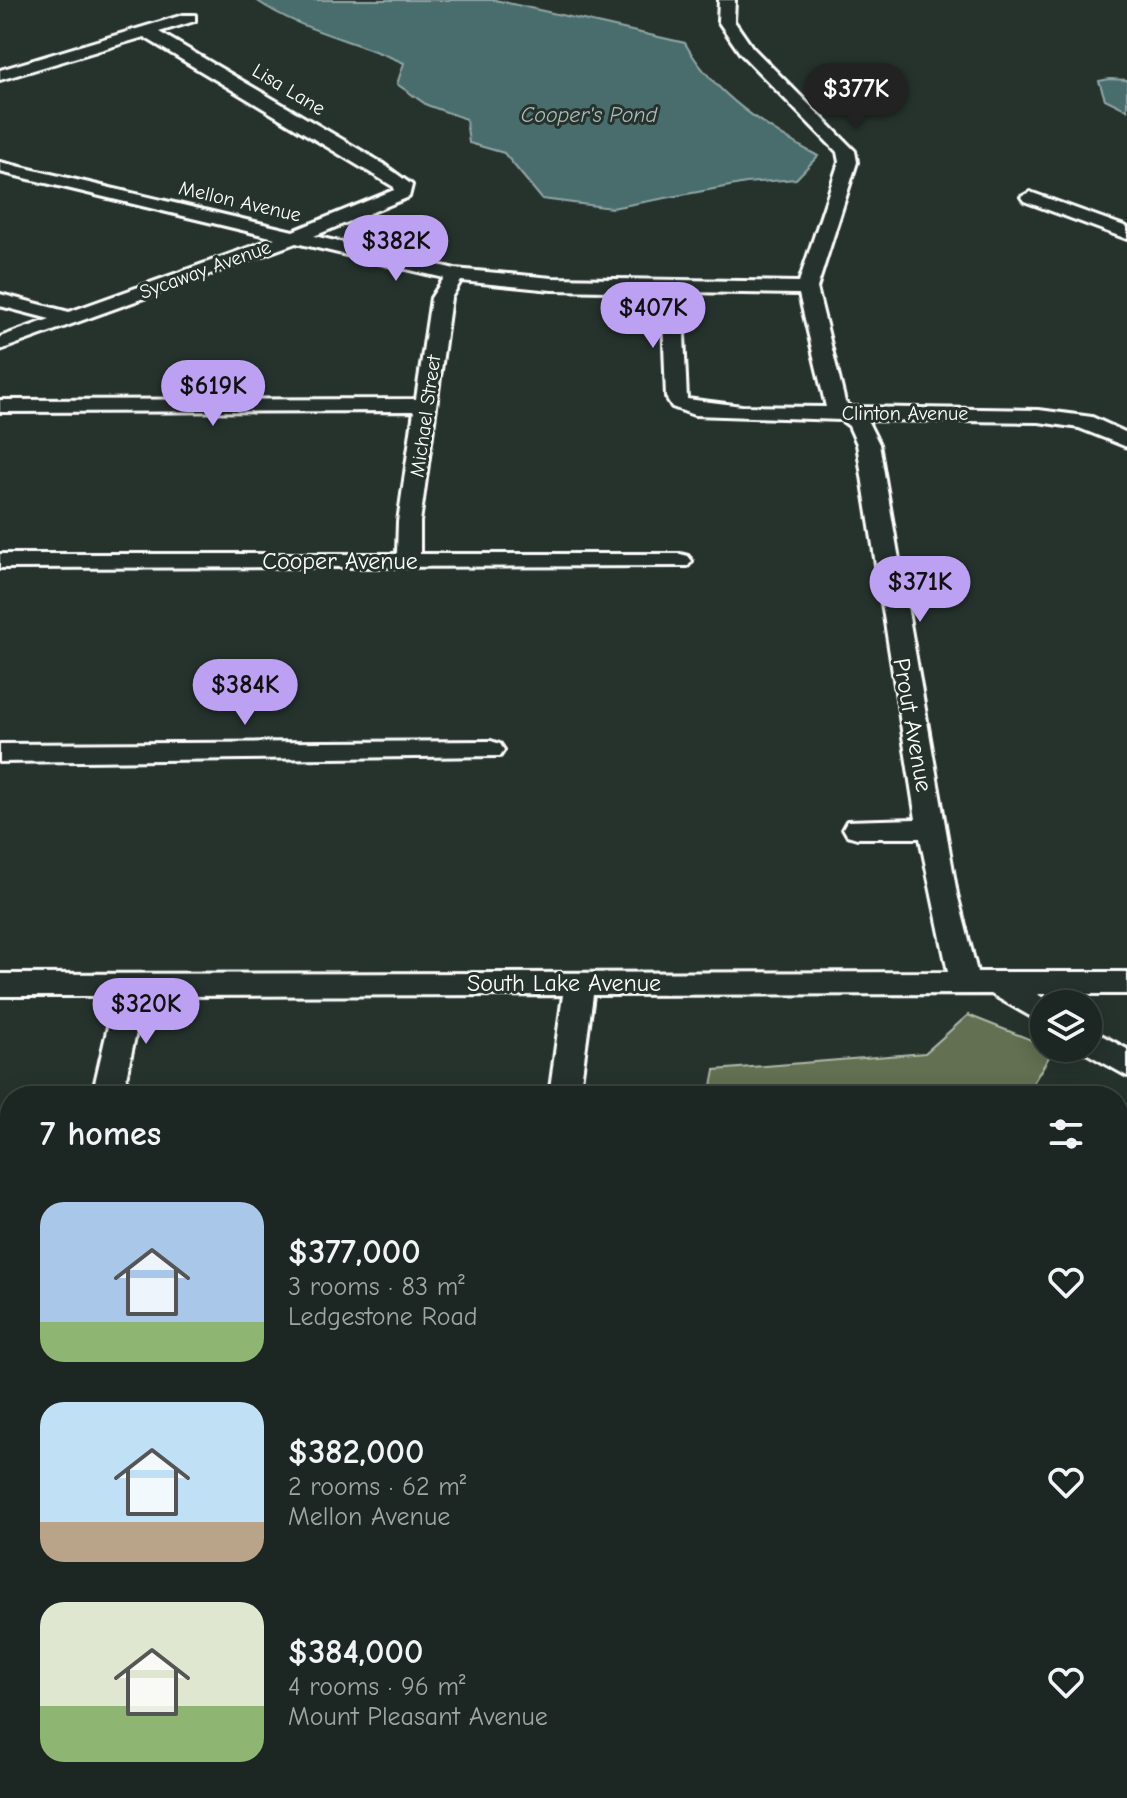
<!DOCTYPE html>
<meta charset="utf-8">
<style>
body{margin:0;font-family:"Comic Neue",sans-serif;background:#252e2a;color:#f1f3f6;height:100vh;display:flex;flex-direction:column;font-size:30px;white-space:nowrap}
*{box-sizing:border-box;margin:0}
p{font-size:26px;color:#a0a5a5}
.icon{flex:none;width:44px;height:44px;fill:none;stroke:currentColor;stroke-width:2;stroke-linecap:round;stroke-linejoin:round}
.map{position:relative;flex:1;overflow:hidden}
.side{position:absolute;left:0px;top:1086px;width:1128px;height:712px;display:flex;flex-direction:column;background:#1c2622;border-radius:32px 32px 0 0;box-shadow:0 4px 20px #0003,0 0 0 2px #3a4340}
.side>*{flex:none}
.buttons{position:absolute;left:1030px;top:990px;display:grid;gap:16px}
.buttons a{display:grid;place-items:center;width:72px;height:72px;border-radius:50%;background:#1c2622;box-shadow:0 4px 20px #0003,0 0 0 2px #3a4340;font-size:40px}
.price{position:absolute;translate:-50% -68px;padding:0 18px;border-radius:28px;background:#bca0f2;color:#111;font-size:26px;line-height:52px;filter:drop-shadow(0 2px 4px #0008)}
.price::after{content:'';position:absolute;left:50%;top:48px;width:24px;height:18px;margin-left:-12px;background:inherit;clip-path:polygon(0 0,100% 0,50% 100%)}
.price.current{background:#222;color:#fff}
ul{padding:0;list-style:none}
li{display:flex;align-items:center;gap:24px;height:200px;padding:0 40px}
li span{display:grid;place-items:center;flex:none;width:224px;height:160px;border-radius:24px;color:#555}
li>.icon{margin-inline-start:auto}
span .icon{width:96px;height:96px;fill:#fffc;stroke-width:1}
li b{font-size:34px}
h2{display:flex;justify-content:space-between;align-items:center;height:96px;padding:0 40px;font-size:34px}
.map>svg:first-child{display:block}
</style>
<div class="map">
<svg width="1127" height="1798" viewBox="0 0 1127 1798">
<rect width="100%" height="100%" fill="#26332d"/>
<filter id="ink" filterUnits="userSpaceOnUse"><feTurbulence type="fractalNoise" baseFrequency=".0125" numOctaves="2"/><feDisplacementMap in="SourceGraphic" scale="16" xChannelSelector="R" yChannelSelector="G"/><feConvolveMatrix kernelMatrix="1 2 1 2 8 2 1 2 1" color-interpolation-filters="sRGB"/></filter>
<g filter="url(#ink)">
<!-- green -->
<g fill="#637051" stroke="#b1b8a8" stroke-width="2">
<polygon points="968,1015 1054,1049 1025,1096 710,1096 715,1070 925,1053"/>
<polygon points="1127,1161 1127,1798 778,1798 771,1788 1118,1788 1118,1171"/>
</g>
<!-- water -->
<g fill="#496d6d" stroke="#92a7a7" stroke-width="2">
<path d="M256 0H495L685 43C713 94 769 130 818 156L796 179 746 183 612 208 542 199 504 153 469 143 466 119 427 105 397 84 404 63C354 40 301 31 256 0Z"/>
<polygon points="1110,79 1127,80 1127,110 1105,99 1099,81"/>
</g>
<g fill="none" stroke-linecap="round" stroke-linejoin="round">
<!-- minor casing -->
<g stroke="#fff" stroke-width="6">
<g id="minor">
<path d="M719 0H735L734 21 752 47 855 151 857 162 817 288 845 402 851 407 1039 410 1092 417 1127 433V447L1079 428 1039 422 867 420 879 444 957 894 977 972H1127V994H1037L1053 1004H1044V1024L991 994 593 995 579 1096H549L563 995 144 996 122 1096H92L115 996H0V974L948 972 920 838H857L847 835 843 828 847 821 916 819 857 444 849 426 841 420 694 415 672 407 666 397 662 292 552 290 461 281 451 298 420 522V554H680L688 556 692 561 688 566 0 568V554H397L398 522 414 411 0 412V400L416 399 431 298 444 278 296 243 0 350V337L50 319 0 306V294L69 312 275 238 0 172V162L293 231 394 190V187L144 37 0 80V70L183 15H195V21L159 32 379 161 412 185 409 197 314 236 455 269 552 278 799 282 839 162 837 152 740 53 718 21ZM682 292 799 294 826 407 742 406 687 399Z"/>
<polygon points="1030,192 1127,227 1127,239 1024,201 1021,197"/>
<polygon points="491,741 500,744 504,750 500,756 0,762 0,744"/>
<polygon points="1088,1028 1127,1049 1127,1076 1077,1048 1088,1048"/>
<rect x="0" y="1271" width="10" height="30"/>
<polygon points="10,1536 10,1617 0,1621 0,1540"/>
<rect x="0" y="1697" width="10" height="40"/>
<polygon points="449,1788 489,1788 488,1798 448,1798"/>
</g>
</g>
<!-- minor -->
<use href="#minor" fill="#26332d" fill-rule="evenodd"/>
</g>
</g>
<g text-anchor="middle" stroke-width="6" stroke-linejoin="round" paint-order="stroke">
<!-- far-street labels -->
<g font-size="20" fill="#fff" stroke="#26332d">
<text transform="translate(289 89) rotate(31)" y="7">Lisa Lane</text>
<text transform="translate(240 201) rotate(13)" y="7">Mellon Avenue</text>
<text transform="translate(205 269) rotate(-20)" y="7">Sycaway Avenue</text>
<text x="905" y="420">Clinton Avenue</text>
<text transform="translate(425 416) rotate(-82)" y="7">Michael Street</text>
</g>
<!-- far-water labels -->
<g font-size="22" font-style="italic" fill="#adbdbd" stroke="#26332d">
<text x="589" y="122">Cooper's Pond</text>
</g>
<!-- street labels -->
<g font-size="24" fill="#fff" stroke="#26332d">
<text x="340" y="569">Cooper Avenue</text>
<text transform="translate(913 725) rotate(80)" y="8">Prout Avenue</text>
<text x="564" y="991">South Lake Avenue</text>
</g>
</g>
</svg>
<div class="buttons">
<a><svg class="icon" aria-label="layers" viewBox="0 0 24 24"><path d="M12 4l9 5-9 5-9-5zM3 14l9 5 9-5"/></svg></a>
</div>
<b class="price current" style="left:856px;top:131px">$377K</b>
<b class="price" style="left:396px;top:283px">$382K</b>
<b class="price" style="left:653px;top:350px">$407K</b>
<b class="price" style="left:213px;top:428px">$619K</b>
<b class="price" style="left:920px;top:624px">$371K</b>
<b class="price" style="left:245px;top:727px">$384K</b>
<b class="price" style="left:146px;top:1046px">$320K</b>
<section class="side">
<h2>7 homes<svg class="icon" aria-label="filters" viewBox="0 0 24 24"><path d="M4 7h16M4 17h16"/><circle cx="9" cy="7" r="2"/><circle cx="15" cy="17" r="2"/></svg></h2>
<ul>
<li><span style="background:linear-gradient(#a9c7e8 75%,#8fb573 0)"><svg class="icon" aria-label="home" viewBox="0 0 24 24"><path d="M3 11l9-7 9 7M6 9v11h12V9"/></svg></span><div><b>$377,000</b><p>3 rooms · 83 m²</p><p>Ledgestone Road</p></div><svg class="icon" aria-label="heart" viewBox="0 0 24 24"><path d="M12 20l-8-8c-3-5 5-10 8-4 3-6 11-1 8 4z"/></svg></li>
<li><span style="background:linear-gradient(#bfe0f5 75%,#b9a48a 0)"><svg class="icon" aria-label="home" viewBox="0 0 24 24"><path d="M3 11l9-7 9 7M6 9v11h12V9"/></svg></span><div><b>$382,000</b><p>2 rooms · 62 m²</p><p>Mellon Avenue</p></div><svg class="icon" aria-label="heart" viewBox="0 0 24 24"><path d="M12 20l-8-8c-3-5 5-10 8-4 3-6 11-1 8 4z"/></svg></li>
<li><span style="background:linear-gradient(#dfe7d0 65%,#8fb573 0)"><svg class="icon" aria-label="home" viewBox="0 0 24 24"><path d="M3 11l9-7 9 7M6 9v11h12V9"/></svg></span><div><b>$384,000</b><p>4 rooms · 96 m²</p><p>Mount Pleasant Avenue</p></div><svg class="icon" aria-label="heart" viewBox="0 0 24 24"><path d="M12 20l-8-8c-3-5 5-10 8-4 3-6 11-1 8 4z"/></svg></li>
</ul>
</section>
</div>
